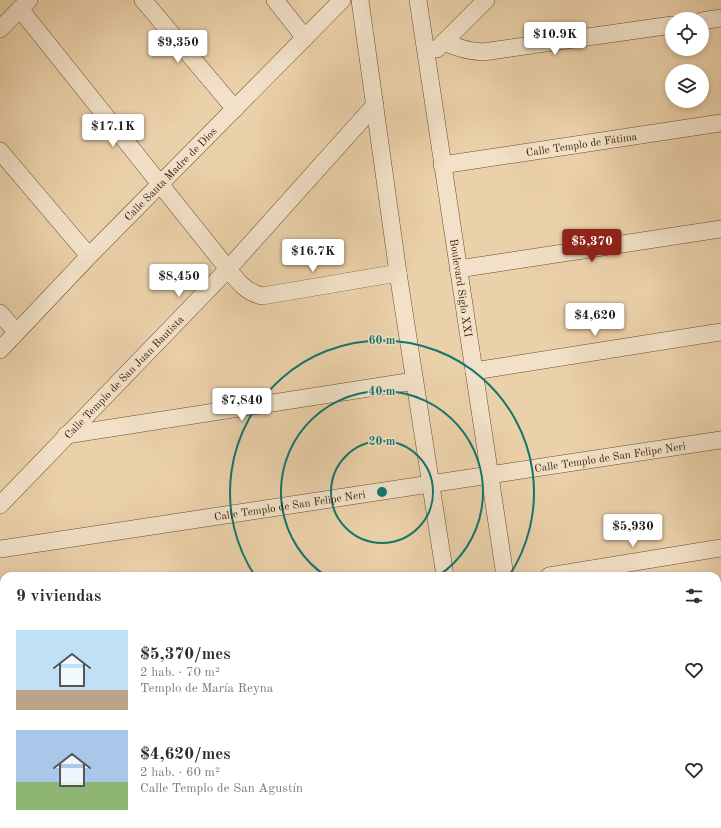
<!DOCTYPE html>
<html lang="es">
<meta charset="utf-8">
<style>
body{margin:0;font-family:"Old Standard TT",serif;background:#f2f2f3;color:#2b2b33;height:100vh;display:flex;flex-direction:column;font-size:15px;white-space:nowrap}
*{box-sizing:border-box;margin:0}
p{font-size:13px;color:#7c7c81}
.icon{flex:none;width:22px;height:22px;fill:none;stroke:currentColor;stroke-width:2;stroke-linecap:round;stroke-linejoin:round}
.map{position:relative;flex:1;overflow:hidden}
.panel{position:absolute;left:0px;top:572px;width:721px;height:256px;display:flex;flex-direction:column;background:#fff;border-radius:12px 12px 0 0;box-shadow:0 2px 6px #0003}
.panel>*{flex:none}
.controls{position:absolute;left:665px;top:12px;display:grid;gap:8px}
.controls a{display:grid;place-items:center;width:44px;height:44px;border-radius:50%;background:#fff;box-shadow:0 2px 6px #0003;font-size:20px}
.price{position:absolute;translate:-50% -34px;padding:0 9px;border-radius:4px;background:#fff;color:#222;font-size:13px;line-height:26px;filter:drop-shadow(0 1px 2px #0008)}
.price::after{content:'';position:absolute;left:50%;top:24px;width:12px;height:9px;margin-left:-6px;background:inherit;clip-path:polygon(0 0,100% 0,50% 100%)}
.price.selected{background:#8f2418;color:#fff}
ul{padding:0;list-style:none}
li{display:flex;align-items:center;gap:12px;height:100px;padding:0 16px}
li span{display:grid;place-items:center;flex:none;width:112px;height:80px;border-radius:0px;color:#555}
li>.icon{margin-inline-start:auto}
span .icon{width:48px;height:48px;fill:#fffc;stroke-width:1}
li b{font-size:17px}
h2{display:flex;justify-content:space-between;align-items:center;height:48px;padding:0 16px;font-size:17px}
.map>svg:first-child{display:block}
</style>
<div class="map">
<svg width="721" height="828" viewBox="0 0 721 828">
<rect width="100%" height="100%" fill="#ebd1aa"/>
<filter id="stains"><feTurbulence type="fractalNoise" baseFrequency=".005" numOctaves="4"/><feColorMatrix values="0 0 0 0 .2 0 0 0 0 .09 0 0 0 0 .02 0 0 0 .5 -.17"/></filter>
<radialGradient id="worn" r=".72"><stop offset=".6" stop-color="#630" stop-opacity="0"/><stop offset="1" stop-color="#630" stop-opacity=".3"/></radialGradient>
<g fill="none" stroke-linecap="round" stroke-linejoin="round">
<!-- minor casing -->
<g stroke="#664d2f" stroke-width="18">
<g id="minor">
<polyline points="143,0 235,109"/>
<polyline points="275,0 305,38"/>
<polyline points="360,0 398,273 445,576"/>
<path id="s1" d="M418 0 505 576"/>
<path d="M20 9 228 269C238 282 246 292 262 296L398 273"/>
<polyline points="702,21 721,18"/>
<polyline points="0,29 29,0"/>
<path d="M444 42C457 48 468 51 483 52L672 25"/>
<polyline points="437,49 486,0"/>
<polyline points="0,151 89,256"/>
<path id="s2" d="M442 165 721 123"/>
<polyline points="458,269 721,229"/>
<polyline points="0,313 16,332"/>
<path id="s3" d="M0 350 89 256 342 0"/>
<polyline points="474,371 721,332"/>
<polyline points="66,435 414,381"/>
<path id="s4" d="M0 505 228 269 375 105"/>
<path id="s5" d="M0 549 721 440"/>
<polyline points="549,576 721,548"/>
<polyline points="717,649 721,649"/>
<polyline points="0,661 4,666"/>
<polyline points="0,756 4,755"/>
<polyline points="717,760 721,760"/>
<polyline points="82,824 83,828"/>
<polyline points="481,824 482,828"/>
<polyline points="541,824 541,828"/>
<polyline points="215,828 241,824"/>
</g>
</g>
<!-- minor -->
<use href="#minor" stroke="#f2e1c8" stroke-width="17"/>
</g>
<!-- distance rings -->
<g fill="none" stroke="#0f766e" stroke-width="2">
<circle cx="382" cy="492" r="51"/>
<path d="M326 576A101 101 0 1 1 438 576"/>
<path d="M255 576A152 152 0 1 1 509 576"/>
</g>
<g text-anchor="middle" stroke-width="3" stroke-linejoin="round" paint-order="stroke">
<!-- street labels -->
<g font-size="11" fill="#392106" stroke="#f2e1c8">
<text dy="4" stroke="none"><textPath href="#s2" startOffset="141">Calle Templo de Fátima</textPath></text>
<text dy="4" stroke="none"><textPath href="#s3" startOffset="245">Calle Santa Madre de Dios</textPath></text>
<text dy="4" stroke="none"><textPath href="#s1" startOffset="291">Boulevard Siglo XXI</textPath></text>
<text dy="4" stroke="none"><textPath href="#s4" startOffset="178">Calle Templo de San Juan Bautista</textPath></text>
<text dy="4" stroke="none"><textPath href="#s5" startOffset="617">Calle Templo de San Felipe Neri</textPath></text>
<text dy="4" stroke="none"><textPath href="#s5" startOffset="293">Calle Templo de San Felipe Neri</textPath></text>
</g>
</g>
<circle cx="382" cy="492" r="6" fill="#0f766e" stroke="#f2e1c8" stroke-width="2"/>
<g font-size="12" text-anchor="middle" font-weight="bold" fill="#0f766e" stroke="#f2e1c8" stroke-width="3" stroke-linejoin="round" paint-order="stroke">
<text x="382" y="344">60 m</text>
<text x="382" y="395">40 m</text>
<text x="382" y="445">20 m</text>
</g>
<rect width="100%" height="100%" filter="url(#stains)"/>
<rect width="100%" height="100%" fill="url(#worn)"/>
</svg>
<div class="controls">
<a><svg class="icon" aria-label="locate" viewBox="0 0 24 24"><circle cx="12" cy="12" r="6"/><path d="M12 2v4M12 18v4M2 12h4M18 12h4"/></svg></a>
<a><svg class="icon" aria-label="layers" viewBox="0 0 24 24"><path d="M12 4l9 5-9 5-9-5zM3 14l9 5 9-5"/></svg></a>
</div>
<b class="price" style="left:555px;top:56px">$10.9K</b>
<b class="price" style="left:178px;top:64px">$9,350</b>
<b class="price" style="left:113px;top:148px">$17.1K</b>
<b class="price selected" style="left:592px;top:263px">$5,370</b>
<b class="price" style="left:313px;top:273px">$16.7K</b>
<b class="price" style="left:179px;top:298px">$8,450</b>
<b class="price" style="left:595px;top:337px">$4,620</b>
<b class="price" style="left:242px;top:422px">$7,840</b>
<b class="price" style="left:633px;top:548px">$5,930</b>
<section class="panel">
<h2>9 viviendas<svg class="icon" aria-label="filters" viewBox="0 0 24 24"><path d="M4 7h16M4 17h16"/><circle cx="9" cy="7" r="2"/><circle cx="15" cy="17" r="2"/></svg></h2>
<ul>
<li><span style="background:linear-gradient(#bfe0f5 75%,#b9a48a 0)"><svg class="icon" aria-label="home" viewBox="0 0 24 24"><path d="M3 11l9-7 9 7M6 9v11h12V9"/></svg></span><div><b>$5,370/mes</b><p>2 hab. · 70 m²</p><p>Templo de María Reyna</p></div><svg class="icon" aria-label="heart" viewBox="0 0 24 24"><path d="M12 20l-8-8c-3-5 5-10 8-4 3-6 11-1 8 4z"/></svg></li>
<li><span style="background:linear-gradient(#a9c7e8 65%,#8fb573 0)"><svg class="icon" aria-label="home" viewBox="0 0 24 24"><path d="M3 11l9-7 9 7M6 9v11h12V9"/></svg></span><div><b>$4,620/mes</b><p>2 hab. · 60 m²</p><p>Calle Templo de San Agustín</p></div><svg class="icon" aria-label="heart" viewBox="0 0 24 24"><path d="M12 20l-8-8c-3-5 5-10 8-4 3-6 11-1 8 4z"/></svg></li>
</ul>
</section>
</div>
